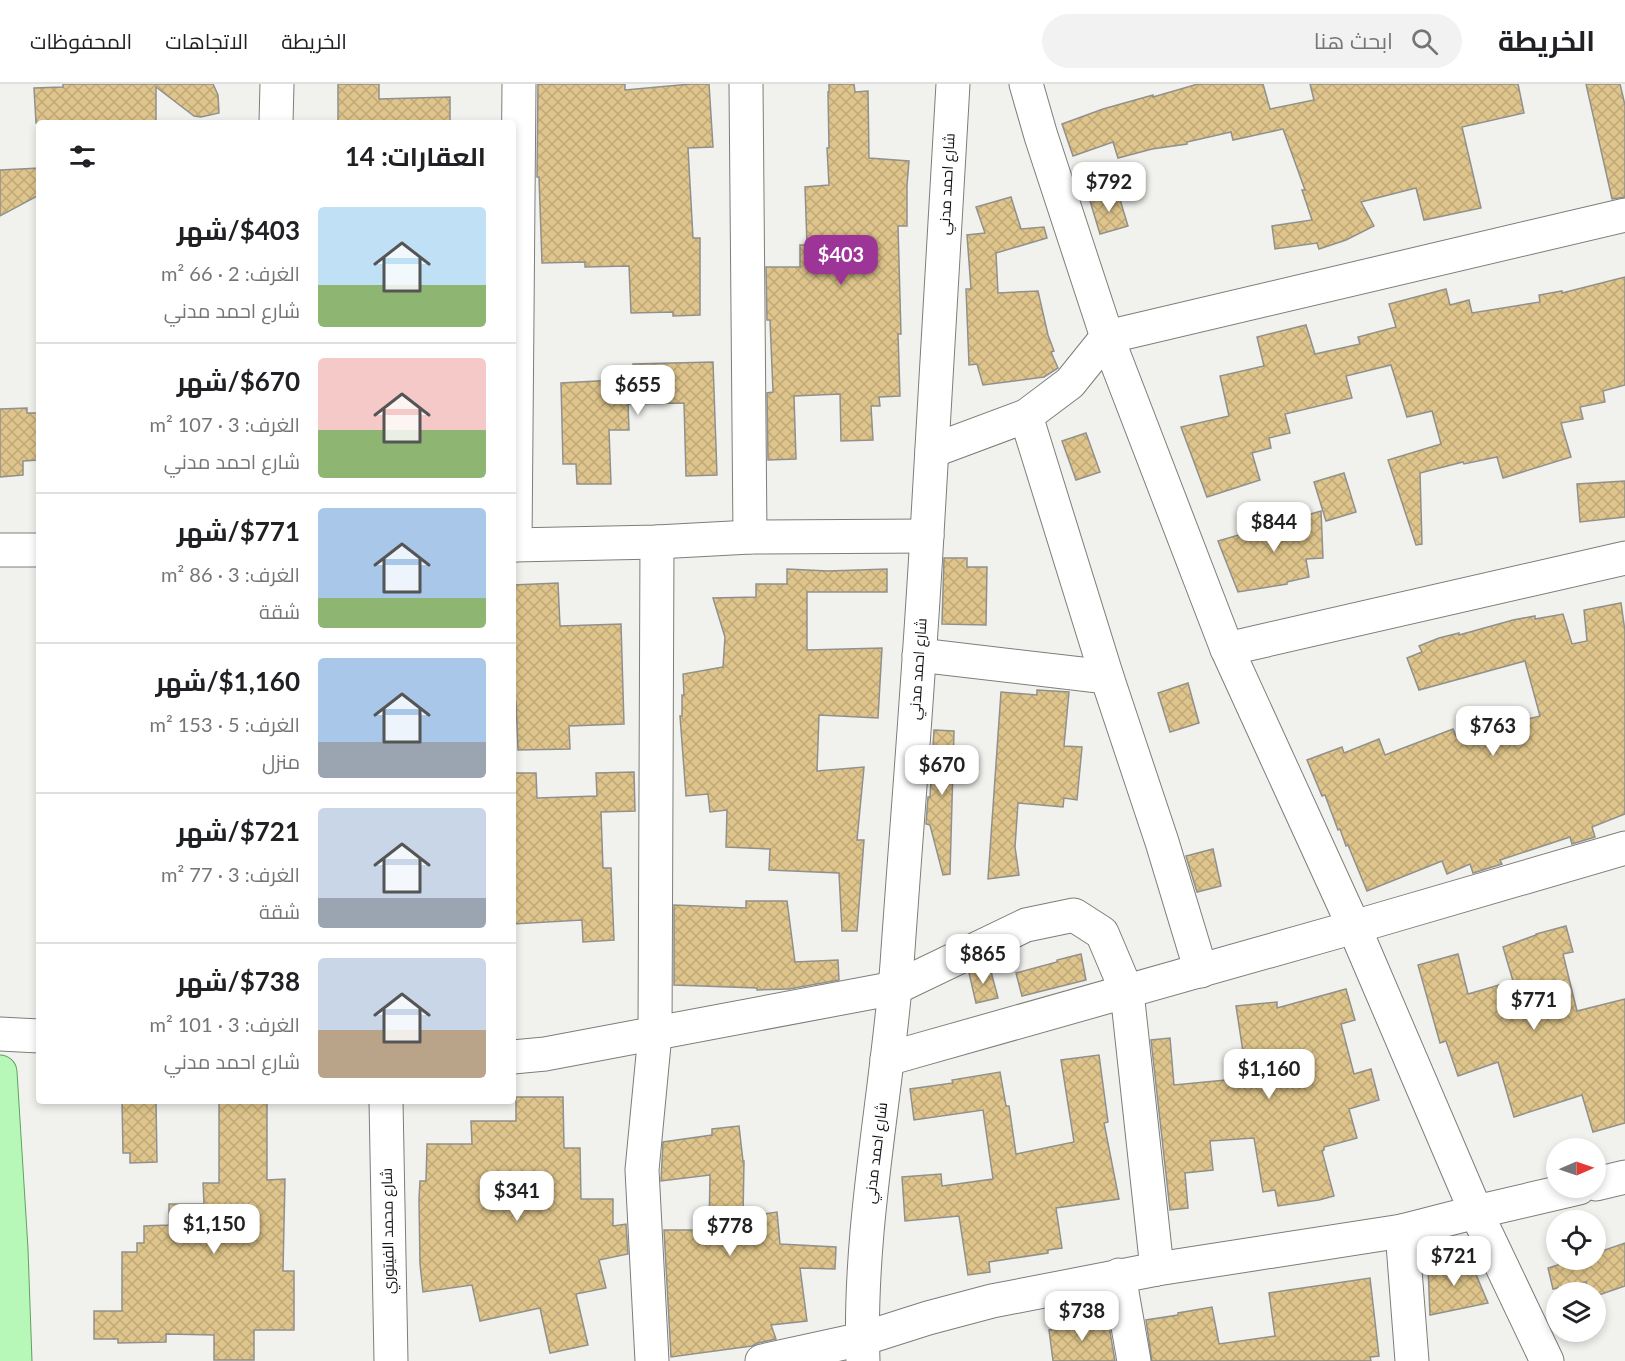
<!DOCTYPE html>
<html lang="ar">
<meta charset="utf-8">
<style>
body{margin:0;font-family:Lato,Cairo,sans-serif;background:#f2f2f2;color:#202124;direction:rtl;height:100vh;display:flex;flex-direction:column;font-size:22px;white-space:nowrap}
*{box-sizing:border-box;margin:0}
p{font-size:20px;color:#757577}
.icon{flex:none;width:33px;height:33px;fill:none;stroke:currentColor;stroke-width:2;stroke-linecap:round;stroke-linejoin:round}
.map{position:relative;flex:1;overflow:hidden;direction:ltr}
.panel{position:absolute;left:36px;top:36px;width:480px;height:984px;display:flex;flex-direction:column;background:#fff;border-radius:6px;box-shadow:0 3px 9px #0003;direction:rtl}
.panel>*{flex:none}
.needle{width:39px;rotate:88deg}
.tools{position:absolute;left:1546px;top:1054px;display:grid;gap:12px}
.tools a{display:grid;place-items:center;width:60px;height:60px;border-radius:50%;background:#fff;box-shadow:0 3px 9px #0003;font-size:30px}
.price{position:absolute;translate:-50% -51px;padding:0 14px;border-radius:12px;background:#fff;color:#222;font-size:20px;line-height:39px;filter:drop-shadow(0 2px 3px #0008)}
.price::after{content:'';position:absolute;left:50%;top:36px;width:18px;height:14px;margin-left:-9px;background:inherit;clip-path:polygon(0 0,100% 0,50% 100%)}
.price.selected{background:#9d3598;color:#fff}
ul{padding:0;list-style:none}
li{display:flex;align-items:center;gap:18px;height:150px;padding:0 30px}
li+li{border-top:2px solid #e0e0e0}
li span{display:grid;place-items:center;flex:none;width:168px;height:120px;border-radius:6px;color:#555}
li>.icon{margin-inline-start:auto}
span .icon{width:72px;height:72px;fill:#fffc;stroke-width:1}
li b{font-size:26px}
h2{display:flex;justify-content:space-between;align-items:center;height:72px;padding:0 30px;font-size:26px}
header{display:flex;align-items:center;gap:36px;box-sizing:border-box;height:84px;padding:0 30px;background:#fff;border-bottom:2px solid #e0e0e0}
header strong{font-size:28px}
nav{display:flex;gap:33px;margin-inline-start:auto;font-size:21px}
.search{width:420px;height:54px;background:#f2f2f2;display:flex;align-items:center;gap:15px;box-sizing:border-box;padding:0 21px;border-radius:33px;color:#757577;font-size:22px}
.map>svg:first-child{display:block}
</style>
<header>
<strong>الخريطة</strong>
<div class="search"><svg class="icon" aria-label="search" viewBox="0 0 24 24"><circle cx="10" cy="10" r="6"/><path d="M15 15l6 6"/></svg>ابحث هنا</div>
<nav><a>الخريطة</a><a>الاتجاهات</a><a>المحفوظات</a></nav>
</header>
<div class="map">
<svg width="1625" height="1277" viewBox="0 0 1625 1277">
<defs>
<pattern id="building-cross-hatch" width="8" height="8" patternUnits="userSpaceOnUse" patternTransform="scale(1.5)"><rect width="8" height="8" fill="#dfc58b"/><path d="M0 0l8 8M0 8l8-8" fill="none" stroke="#bea877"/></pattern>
</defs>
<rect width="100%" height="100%" fill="#f1f2ee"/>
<!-- building -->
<g fill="url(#building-cross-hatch)" stroke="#91908d" stroke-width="1.5">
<polygon points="63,0 213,0 218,11 219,29 201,33 194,32 156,3 156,39 36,39 34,4 63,3"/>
<polygon points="338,0 379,0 379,15 450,13 450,39 338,39"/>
<polygon points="538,0 625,0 625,6 691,0 709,0 713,63 688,64 693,154 700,154 700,231 673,232 673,228 631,229 629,182 585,183 585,178 542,179 539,93 537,93"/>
<polygon points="829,0 854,0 855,8 868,7 869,74 909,77 907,101 907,142 898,142 901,250 898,250 900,312 879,313 880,322 871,322 873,356 841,357 840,310 794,312 796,375 768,376 767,309 773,308 770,236 767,236 766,183 800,183 800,161 807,161 805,103 829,101 827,64 829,64 828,8 829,8"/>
<polygon points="1198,0 1263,0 1270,25 1314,16 1310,0 1518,0 1524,29 1462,43 1481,124 1424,136 1416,104 1361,118 1374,142 1346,156 1319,165 1317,159 1275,165 1272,142 1312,136 1302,106 1305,106 1283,45 1233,56 1231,48 1187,58 1187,60 1152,65 1118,74 1113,58 1073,72 1062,40 1103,25 1153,11 1153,13"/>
<polygon points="1586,0 1620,0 1625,21 1625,113 1612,115"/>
<polygon points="39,84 39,111 0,132 0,86"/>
<polygon points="1118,109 1128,142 1100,150 1090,117"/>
<polygon points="1011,113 1021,145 1044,143 1047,154 996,169 998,209 1038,207 1048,251 1054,267 1051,268 1058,284 1044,293 983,301 977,280 969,281 966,205 971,205 967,151 985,149 976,123"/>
<polygon points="1625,193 1625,301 1603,307 1605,318 1580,323 1583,335 1561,339 1571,373 1503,394 1497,373 1464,380 1463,378 1420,389 1422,460 1416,461 1388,376 1441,360 1432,327 1407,333 1391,281 1346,292 1352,314 1285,330 1290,349 1269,354 1271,364 1252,369 1260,396 1207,413 1181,343 1229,332 1220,292 1264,282 1257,253 1306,241 1315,270 1360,260 1358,253 1396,243 1389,220 1446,205 1450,221 1469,216 1472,229 1540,218 1539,211 1562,207 1562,209"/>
<polygon points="713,278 717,391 686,392 684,319 628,320 629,346 609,346 611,400 577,400 576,380 563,380 561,299 633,295 633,280"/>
<polygon points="27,324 27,329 39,329 39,376 23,377 23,391 0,393 0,325"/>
<polygon points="1086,349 1100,388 1076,396 1062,357"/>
<polygon points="1344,389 1356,428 1326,437 1314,398"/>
<polygon points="1625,397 1625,433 1580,438 1577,400"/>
<polygon points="1321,427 1323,474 1306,475 1309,493 1287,498 1287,500 1238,508 1218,457"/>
<polygon points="944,474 967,474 967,483 987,483 986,541 942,540"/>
<polygon points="787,485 828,487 887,485 887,508 807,508 807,566 882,564 878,634 819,631 817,687 864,683 857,756 864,756 857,847 842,847 839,789 769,786 770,765 726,763 727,726 710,728 708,710 686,712 680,632 682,632 682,611 684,611 683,590 723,583 725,553 713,514 756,513 756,500 787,500"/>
<polygon points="558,499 560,542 621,540 624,640 569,642 570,665 518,666 516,617 513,617 513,501"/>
<polygon points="1621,519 1625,547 1625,730 1592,743 1595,753 1572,760 1570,753 1500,776 1502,780 1473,789 1470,780 1447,790 1442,777 1367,807 1348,761 1346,762 1340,745 1338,746 1325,711 1322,712 1307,676 1342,663 1344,669 1379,655 1385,671 1453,645 1456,652 1462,650 1463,651 1540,632 1525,577 1419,606 1407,574 1422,568 1419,562 1439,554 1459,549 1459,551 1513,536 1535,532 1535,535 1563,530 1572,560 1587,557 1584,526"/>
<polygon points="1188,599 1199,639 1170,648 1158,609"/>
<polygon points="1037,606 1069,608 1064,662 1082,663 1077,716 1064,714 1063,723 1018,719 1015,763 1019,791 988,795 1001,608 1037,611"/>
<polygon points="934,646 954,647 950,790 943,791 930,741 926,740 928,713 930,713"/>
<polygon points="634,688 635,727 601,728 603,784 611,784 614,856 583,858 582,836 513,840 513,689 536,689 537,714 597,712 596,689"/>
<polygon points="1213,765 1221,802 1197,808 1186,772"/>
<polygon points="746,817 787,817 795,878 838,876 839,896 789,905 757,906 757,904 674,901 674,821 746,824"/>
<polygon points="1566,842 1573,868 1563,870 1577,927 1625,915 1625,1039 1593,1048 1582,1011 1514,1033 1498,978 1458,992 1446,957 1440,959 1418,881 1458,870 1468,910 1513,897 1503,863 1536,851 1536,850"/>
<polygon points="1081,870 1086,896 1022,912 1016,889 1057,878 1057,876"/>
<polygon points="989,880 998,914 976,919 969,889"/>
<polygon points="1346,905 1355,936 1341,940 1354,990 1371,985 1379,1016 1349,1025 1357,1054 1324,1063 1324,1066 1322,1067 1334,1112 1319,1116 1278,1122 1275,1106 1263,1108 1254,1054 1210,1057 1213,1086 1185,1089 1188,1124 1170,1126 1151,956 1170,954 1174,1001 1247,994 1236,922 1277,918 1277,924"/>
<polygon points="1099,971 1108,1038 1104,1039 1119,1115 1056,1124 1062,1164 1048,1166 1048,1169 989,1178 990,1188 968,1191 959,1132 905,1137 902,1093 941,1090 942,1102 993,1095 983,1026 914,1036 910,1005 953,999 952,996 1000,988 1006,1022 1009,1022 1016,1070 1074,1058 1061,976"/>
<polygon points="516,1013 563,1013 564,1064 580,1064 581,1115 613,1115 613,1142 626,1140 628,1170 599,1176 606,1204 576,1210 588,1261 550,1269 540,1224 480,1237 472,1201 423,1208 420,1180 419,1115 420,1097 426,1097 427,1060 472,1060 471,1037 516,1037"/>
<polygon points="122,1017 156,1017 157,1078 130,1079 130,1069 123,1069"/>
<polygon points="219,1017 267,1017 267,1096 285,1095 283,1187 294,1187 294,1246 254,1246 254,1276 214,1276 214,1251 166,1250 166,1258 118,1259 118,1255 94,1255 94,1227 122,1227 122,1168 137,1168 137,1159 144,1159 144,1142 169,1141 169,1120 204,1120 203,1099 219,1099"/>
<polygon points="739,1042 743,1077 744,1077 743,1133 777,1128 780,1160 836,1163 835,1185 800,1184 807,1237 771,1241 776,1255 758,1259 752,1262 671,1273 664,1146 709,1146 710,1091 661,1097 663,1058 712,1051 712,1045"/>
<polygon points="1625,1159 1625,1202 1596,1212 1596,1209 1589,1209 1586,1198 1553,1205 1548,1184 1574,1176 1596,1176 1596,1169"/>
<polygon points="1469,1174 1488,1219 1430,1231 1428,1183 1444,1180 1444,1178"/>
<polygon points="1370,1194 1379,1272 1370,1273 1371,1277 1152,1277 1146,1236 1178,1231 1178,1229 1212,1223 1219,1260 1275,1252 1269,1209"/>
<polygon points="1086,1233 1087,1241 1106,1239 1107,1242 1109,1242 1115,1277 1053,1277 1049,1246 1063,1244 1063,1236"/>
</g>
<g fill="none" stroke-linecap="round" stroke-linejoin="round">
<!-- minor casing -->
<g stroke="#7d7e7a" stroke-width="35">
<g id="minor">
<polyline points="746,0 750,453"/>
<polyline points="1026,0 1041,52 1107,253 1227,565 1354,843 1476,1128 1579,1104"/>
<polyline points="276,39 277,0"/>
<polyline points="1026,332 1107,593 1162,758 1201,887"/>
<polyline points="932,367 1026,332 1070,299 1107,253 1625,131"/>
<polyline points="513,461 657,458 750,453 927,452"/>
<polyline points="515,461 519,0"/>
<polyline points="0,466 39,466"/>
<polyline points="1227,565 1625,474"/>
<polyline points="919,571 1107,593"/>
<polyline points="0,950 39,952"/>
<polyline points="513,973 545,970 895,904 1026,841 1074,831 1102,849 1127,908 1157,1185"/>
<polyline points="887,975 1354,843 1625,764"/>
<polyline points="386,1017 391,1277"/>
<polyline points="1596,1100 1625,1093"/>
<polyline points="1402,1147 1412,1277"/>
<polyline points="1119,1191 1134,1277"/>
<polyline points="652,1277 642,1086 655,950 657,458"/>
<polyline points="762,1277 862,1255 928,1234 992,1217 1157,1185 1402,1147 1476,1128 1547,1277"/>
<path d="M863 1277C858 1143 887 1013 897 880 907 737 919 593 927 450 936 300 944 150 953 0"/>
</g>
</g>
<!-- major casing -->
<g stroke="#5ea35e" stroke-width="35">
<polyline id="major" points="0,988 11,1165 15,1277"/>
</g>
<!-- minor -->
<use href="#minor" stroke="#fff" stroke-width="33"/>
<!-- major -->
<use href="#major" stroke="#b7f7b8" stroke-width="33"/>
</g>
<g text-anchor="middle" stroke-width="6" stroke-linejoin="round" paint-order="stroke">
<!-- street labels -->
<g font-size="15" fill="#111110" stroke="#fff">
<text transform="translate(947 100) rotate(-87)" y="5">شارع احمد مدني</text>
<text transform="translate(918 585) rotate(-86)" y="5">شارع احمد مدني</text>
<text transform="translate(876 1069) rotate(-83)" y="5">شارع احمد مدني</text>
<text transform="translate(388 1147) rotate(-91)" y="5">شارع محمد الفيتوري</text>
</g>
</g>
</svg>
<div class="tools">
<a><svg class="needle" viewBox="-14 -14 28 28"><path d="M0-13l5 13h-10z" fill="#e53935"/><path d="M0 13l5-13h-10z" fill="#757577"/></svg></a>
<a><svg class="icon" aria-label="locate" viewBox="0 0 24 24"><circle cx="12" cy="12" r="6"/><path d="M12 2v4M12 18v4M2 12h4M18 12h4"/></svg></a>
<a><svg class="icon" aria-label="layers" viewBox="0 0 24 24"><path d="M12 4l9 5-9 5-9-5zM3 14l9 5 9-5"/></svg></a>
</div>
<b class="price" style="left:1109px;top:129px">$792</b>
<b class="price selected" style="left:841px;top:202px">$403</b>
<b class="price" style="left:638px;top:332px">$655</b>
<b class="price" style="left:1274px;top:469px">$844</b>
<b class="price" style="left:1493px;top:673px">$763</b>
<b class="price" style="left:942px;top:712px">$670</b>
<b class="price" style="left:983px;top:901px">$865</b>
<b class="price" style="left:1534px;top:947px">$771</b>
<b class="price" style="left:1269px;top:1016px">$1,160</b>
<b class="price" style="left:517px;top:1138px">$341</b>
<b class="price" style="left:214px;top:1171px">$1,150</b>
<b class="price" style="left:730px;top:1173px">$778</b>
<b class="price" style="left:1454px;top:1203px">$721</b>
<b class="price" style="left:1082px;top:1258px">$738</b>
<section class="panel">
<h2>العقارات: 14<svg class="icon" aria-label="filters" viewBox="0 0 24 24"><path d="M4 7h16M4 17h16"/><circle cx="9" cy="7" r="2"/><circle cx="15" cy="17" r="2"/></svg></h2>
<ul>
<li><span style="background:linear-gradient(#bfe0f5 65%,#8fb573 0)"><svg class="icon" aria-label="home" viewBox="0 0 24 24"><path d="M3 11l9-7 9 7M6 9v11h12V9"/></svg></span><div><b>$403/شهر</b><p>الغرف: 2 · 66 m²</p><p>شارع احمد مدني</p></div></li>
<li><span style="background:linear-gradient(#f6c9c9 60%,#8fb573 0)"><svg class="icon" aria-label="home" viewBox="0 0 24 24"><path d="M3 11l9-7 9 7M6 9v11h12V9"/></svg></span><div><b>$670/شهر</b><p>الغرف: 3 · 107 m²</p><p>شارع احمد مدني</p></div></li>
<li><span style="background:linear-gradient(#a9c7e8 75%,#8fb573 0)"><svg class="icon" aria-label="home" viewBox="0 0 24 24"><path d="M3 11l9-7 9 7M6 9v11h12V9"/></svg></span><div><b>$771/شهر</b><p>الغرف: 3 · 86 m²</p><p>شقة</p></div></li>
<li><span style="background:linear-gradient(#a9c7e8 70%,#9aa5b1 0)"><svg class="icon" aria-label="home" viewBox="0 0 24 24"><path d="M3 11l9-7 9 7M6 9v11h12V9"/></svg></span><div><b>$1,160/شهر</b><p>الغرف: 5 · 153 m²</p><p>منزل</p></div></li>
<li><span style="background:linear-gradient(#c9d6e8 75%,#9aa5b1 0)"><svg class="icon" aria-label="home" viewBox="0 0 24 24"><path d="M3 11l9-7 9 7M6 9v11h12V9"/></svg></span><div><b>$721/شهر</b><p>الغرف: 3 · 77 m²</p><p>شقة</p></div></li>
<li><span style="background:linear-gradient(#c9d6e8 60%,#b9a48a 0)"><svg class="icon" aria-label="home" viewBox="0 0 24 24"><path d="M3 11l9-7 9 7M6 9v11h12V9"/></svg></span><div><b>$738/شهر</b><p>الغرف: 3 · 101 m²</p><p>شارع احمد مدني</p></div></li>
</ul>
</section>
</div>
